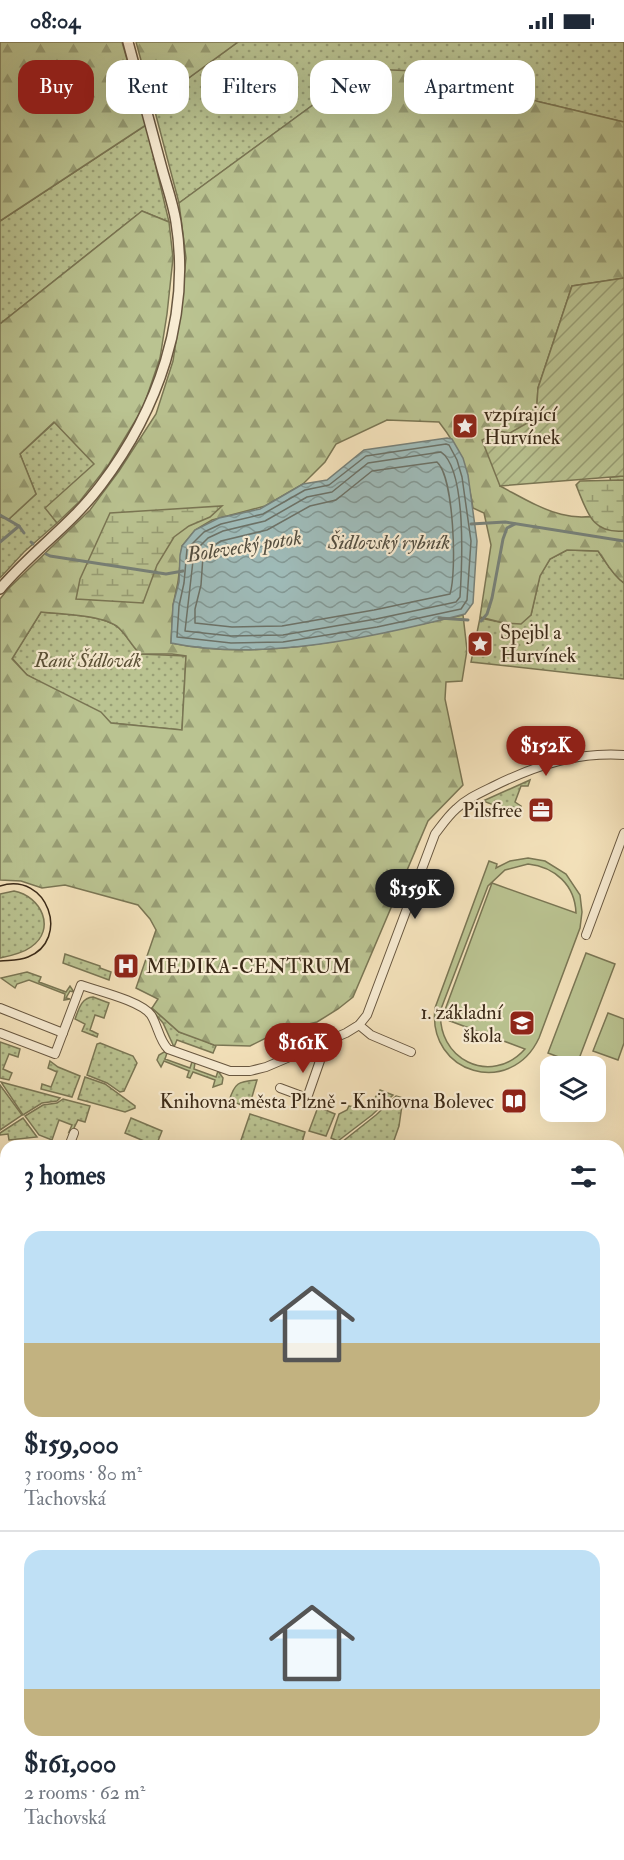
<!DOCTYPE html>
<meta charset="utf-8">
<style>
body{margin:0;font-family:"IM FELL Double Pica",serif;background:#f6f6f7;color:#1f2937;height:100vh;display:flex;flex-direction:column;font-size:22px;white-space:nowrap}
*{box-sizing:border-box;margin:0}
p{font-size:20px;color:#747a83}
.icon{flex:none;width:33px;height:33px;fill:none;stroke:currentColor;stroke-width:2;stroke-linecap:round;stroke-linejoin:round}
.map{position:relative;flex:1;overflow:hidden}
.sheet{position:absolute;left:0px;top:1098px;width:624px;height:720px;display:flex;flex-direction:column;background:#fff;border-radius:18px 18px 0 0;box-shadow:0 6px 24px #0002}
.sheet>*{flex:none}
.guide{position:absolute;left:18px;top:18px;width:588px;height:54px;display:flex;gap:12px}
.fabs{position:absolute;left:540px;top:1014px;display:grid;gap:12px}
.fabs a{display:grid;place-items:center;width:66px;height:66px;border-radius:12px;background:#fff;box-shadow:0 6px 24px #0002;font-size:30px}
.price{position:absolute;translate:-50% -51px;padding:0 14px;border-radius:21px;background:#8f2418;color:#fff;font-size:20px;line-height:39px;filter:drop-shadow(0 2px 3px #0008)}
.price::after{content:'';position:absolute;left:50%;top:36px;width:18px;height:14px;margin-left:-9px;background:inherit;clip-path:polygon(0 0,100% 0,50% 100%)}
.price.selected{background:#222;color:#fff}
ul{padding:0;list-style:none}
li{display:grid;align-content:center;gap:12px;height:318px;padding:0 24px}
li+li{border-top:2px solid #e0e1e3}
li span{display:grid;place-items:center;height:186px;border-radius:18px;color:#555}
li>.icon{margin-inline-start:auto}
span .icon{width:108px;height:108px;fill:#fffc;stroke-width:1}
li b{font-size:26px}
h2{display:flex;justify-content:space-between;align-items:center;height:72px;padding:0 24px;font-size:26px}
.tag{padding:0 21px;border-radius:18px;background:#fff;box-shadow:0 6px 24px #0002;font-size:21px;line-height:54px}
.tag.selected{background:#8f2418;color:#fff}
.status{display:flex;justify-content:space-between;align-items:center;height:42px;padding:0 30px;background:#fff;direction:ltr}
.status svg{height:16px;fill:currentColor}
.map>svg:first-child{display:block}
</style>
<div class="status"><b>08:04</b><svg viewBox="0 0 49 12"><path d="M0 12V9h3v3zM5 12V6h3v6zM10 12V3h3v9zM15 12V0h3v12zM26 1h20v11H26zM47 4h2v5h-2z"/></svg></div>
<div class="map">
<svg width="624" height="1818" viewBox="0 0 624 1818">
<defs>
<pattern id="grass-dots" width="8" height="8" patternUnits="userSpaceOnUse" patternTransform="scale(1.5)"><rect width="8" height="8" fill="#bac391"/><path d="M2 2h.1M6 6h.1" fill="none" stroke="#989e75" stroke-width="1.8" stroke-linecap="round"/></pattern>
<pattern id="forest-firs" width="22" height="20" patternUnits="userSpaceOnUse" patternTransform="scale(1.5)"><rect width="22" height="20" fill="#bac391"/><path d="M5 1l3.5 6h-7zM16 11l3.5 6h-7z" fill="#989e75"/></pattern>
<pattern id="wetland-marsh" width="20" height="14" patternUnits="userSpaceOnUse" patternTransform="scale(1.5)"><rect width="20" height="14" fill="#bac391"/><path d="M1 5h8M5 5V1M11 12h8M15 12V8" fill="none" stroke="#989e75"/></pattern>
<pattern id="garden-furrows" width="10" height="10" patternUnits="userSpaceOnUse" patternTransform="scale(1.5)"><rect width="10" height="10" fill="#bac391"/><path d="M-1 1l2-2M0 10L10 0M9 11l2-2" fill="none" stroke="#989e75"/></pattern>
<pattern id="water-waves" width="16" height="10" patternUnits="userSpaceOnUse" patternTransform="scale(1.5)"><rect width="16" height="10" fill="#9fbcba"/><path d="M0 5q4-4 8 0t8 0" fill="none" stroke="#839996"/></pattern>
</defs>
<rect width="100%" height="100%" fill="#f4e2bb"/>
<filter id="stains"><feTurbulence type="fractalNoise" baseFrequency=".00333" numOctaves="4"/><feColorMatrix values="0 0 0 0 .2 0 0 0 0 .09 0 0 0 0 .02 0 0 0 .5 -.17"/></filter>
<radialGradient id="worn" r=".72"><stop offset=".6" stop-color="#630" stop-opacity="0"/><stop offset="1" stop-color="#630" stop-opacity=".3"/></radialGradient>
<!-- grass -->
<g fill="url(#grass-dots)" stroke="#7a7654" stroke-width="1.5">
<polygon points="238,0 624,0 624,80 540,60 317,60 179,161 153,62"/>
<polygon points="146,83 169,180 142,169 0,282 0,179"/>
<polygon points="55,380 95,422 46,466 57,481 24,510 0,536 0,475 9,477 36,452 20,412"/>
<path d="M567 508 598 509C606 520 613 534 624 541V637L471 620 480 576 504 581 531 573 540 533 550 517Z"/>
<path d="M41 570C60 572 105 573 119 586 127 594 133 604 140 612L186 614 182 688 111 681 27 633 12 616Z"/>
<polygon points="530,738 528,744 521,744 515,760 521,764 516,769 510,769 483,759"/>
<path d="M14 849C41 854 57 887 31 905 23 911 10 914 0 916V852Z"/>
<polygon points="65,912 100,924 100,926 111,930 109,938 63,921"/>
<polygon points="27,930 41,935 39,940 66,950 70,944 74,950 70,949 66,956 70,957 64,958 65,952 29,938 17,942 15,946 1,936"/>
<path d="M93 955 109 961 104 976 95 973 90 988 98 992 97 995 82 989 85 982 75 977C79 967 81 956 93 955Z"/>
<polygon points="152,966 179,990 196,995 216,1004 213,1011 177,998 174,1005 163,981 151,967"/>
<polygon points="0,1000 20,1007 18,1015 9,1012 3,1027 12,1031 9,1038 0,1036"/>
<polygon points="100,1001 133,1014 137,1021 124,1049 120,1050 107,1041 87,1033 97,1002"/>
<polygon points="164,1010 167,1011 165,1017 190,1026 192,1020 195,1021 194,1027 216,1035 218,1029 223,1036 222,1042 213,1045 215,1038 193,1030 190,1036 187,1035 189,1029 164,1019 161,1025 157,1018 159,1013"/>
<polygon points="50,1019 58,1025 80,1034 72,1055 41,1047 42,1042 51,1045 57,1030 48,1026"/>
<polygon points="85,1035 105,1042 135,1064 135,1066 125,1070 78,1057"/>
<path d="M257 1038 249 1065 229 1059C235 1040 238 1040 257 1038Z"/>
<polygon points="1,1040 60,1056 57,1059 42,1061 23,1073"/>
<polygon points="0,1043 22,1073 0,1088"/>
<path d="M380 1048 393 1053 372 1073 338 1099 331 1096 339 1072 347 1068 349 1064C364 1068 373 1061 380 1048Z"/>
<polygon points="396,1054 403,1056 399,1084 392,1104 353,1104 342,1100 376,1073"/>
<polygon points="63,1057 90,1064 85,1080 78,1078 73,1088 69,1090 72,1083 59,1078 52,1098 39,1093 25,1074 43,1063 57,1061"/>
<polygon points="318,1065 335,1072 326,1094 309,1089"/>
<polygon points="250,1072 305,1090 301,1104 239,1104"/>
<polygon points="23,1076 37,1095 9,1098 8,1092 0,1093 0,1091"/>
<polygon points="131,1076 162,1089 156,1104 125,1091"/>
<polygon points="618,1348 624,1352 624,1495 621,1500 618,1499"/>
<polygon points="0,1638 6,1640 6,1752 0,1750"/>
<polygon points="394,1812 454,1812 467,1815 466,1818 396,1818"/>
<polygon points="483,1812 600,1812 595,1818 506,1818"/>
</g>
<!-- forest -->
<g fill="url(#forest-firs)" stroke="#7a7654" stroke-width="1.5" fill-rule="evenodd">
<polygon points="0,0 122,0 146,83 0,179"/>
<polygon points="136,0 238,0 153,62"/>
<path d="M368 27 439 30 540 60 624 80V236L572 244 538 346 536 376 500 444C538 464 571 487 614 468L610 435 624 434V541C613 534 606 520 598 509L567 508 550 517 540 534 531 573 521 582 504 581 480 575 491 503 484 471 473 466C466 427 464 412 439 380L387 378 336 402 325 420 303 442 265 464 212 478 195 488 182 504 178 540 173 563 171 601C268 621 368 593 463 573L467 608 462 639 446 640 445 657 463 743 428 779 353 955 338 967 317 980 280 989 250 1004 214 1003 179 990 152 966 158 957 136 946 156 888 150 877 138 863 65 843 42 846 21 839 0 838V557L8 547 90 468 119 429 156 372 173 319 180 273 186 216 179 161 317 60ZM41 570C60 572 105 573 119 586 127 594 132 604 140 612H172L186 614 182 688 111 681 101 670 27 633 12 617Z"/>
<polygon points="142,169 169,180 173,216 167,272 160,316 143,366 109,422 80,459 57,481 45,466 94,422 54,380 20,412 36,452 9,477 0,475 0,282"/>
</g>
<!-- wetland -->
<g fill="url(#wetland-marsh)" stroke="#7a7654" stroke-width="1.5">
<path d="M624 438V489C591 492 587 469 576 443L580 439Z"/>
<polygon points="222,464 210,475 189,484 174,495 157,523 143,561 76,557 80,537 110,471"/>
</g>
<!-- garden -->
<polygon fill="url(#garden-furrows)" stroke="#7a7654" stroke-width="1.5" points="624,236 624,434 500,444 482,398 499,389 510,391 536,376 538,346 572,244"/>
<!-- pitch -->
<g fill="#bac391" stroke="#7a7654" stroke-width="1.5" fill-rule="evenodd">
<path d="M528 816 545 819 566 832 580 853 582 870 580 886 539 996C511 1056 427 1032 435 966L489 819 497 822 496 826 510 819ZM528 822C555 825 575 843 576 871L492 841 442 976 525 1007C491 1045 435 1017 441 967L488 844 505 828Z"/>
<polygon points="586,911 615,922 577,1022 548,1011"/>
<polygon points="608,971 624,977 624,1001 618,1018 593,1009"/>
</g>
<!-- water -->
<path fill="url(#water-waves)" stroke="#778179" stroke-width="1.5" d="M447 396 452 397 463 416 468 433 477 499 473 561 465 572C375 595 262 620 171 601L173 563 179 540 180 513 182 504 195 488 219 476 260 467 303 442 327 438 364 408Z"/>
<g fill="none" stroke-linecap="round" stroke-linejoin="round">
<!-- shore -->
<g stroke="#6c7268" stroke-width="1.5">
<polygon points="446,402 449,403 457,418 462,435 471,499 467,558 461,567 377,585 283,600 231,601 177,595 179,564 184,541 187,507 204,490 221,482 263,472 305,448 329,443 366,414"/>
<path d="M441 410C467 428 462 524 460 555L456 560 376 577 283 593 231 594 185 589 194 510 208 496 223 489 265 479 307 455 332 450 368 421Z"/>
<path d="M437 420C454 435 457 530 450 552L374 568 282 584 232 585 195 581V567L201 543 203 514 210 506 221 499 267 488 310 464 336 458 372 429Z"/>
</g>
<!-- stream -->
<g stroke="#778179" stroke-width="3">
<polyline points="0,473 19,484 24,491"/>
<polyline points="471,482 505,480 624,499"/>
<polyline points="0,500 19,484"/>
<polyline points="31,500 33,502"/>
<polyline points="46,512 50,514 166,532 183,529"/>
<polyline points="439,576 468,578"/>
<polyline points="481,579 487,572 492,556 503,497 507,486 515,482"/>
</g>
<!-- minor casing -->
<g stroke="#685740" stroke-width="10">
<g id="minor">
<polyline points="586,893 624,791"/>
<polyline points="0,966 63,991"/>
<polyline points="359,983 371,993 411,1010"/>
<path d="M0 991 55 1012 81 943C98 949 141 959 151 973 158 984 159 998 168 1007L230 1029H250L266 1025 346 991 359 983 367 973 435 792C442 783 448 774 456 767 467 756 482 750 496 743 537 723 577 710 624 713"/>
<polyline points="280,1046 307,1056 322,1013 319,1004"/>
<polyline points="69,1104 74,1091"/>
<polyline points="0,1225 6,1225"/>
<polyline points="618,1273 624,1265"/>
<polyline points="618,1310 624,1294"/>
<polyline points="0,1371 6,1370"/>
<polyline points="0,1409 6,1422"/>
<polyline points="0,1632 6,1634"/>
<polyline points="618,1642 624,1627"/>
<polyline points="618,1749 624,1752"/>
<polyline points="0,1754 6,1757"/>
<polyline points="160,1812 160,1818"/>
<polyline points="469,1812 493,1818"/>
<polyline points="32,1818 32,1812"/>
<polyline points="201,1818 225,1812"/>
</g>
</g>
<!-- tertiary casing -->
<g stroke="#685740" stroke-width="12">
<path id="tertiary" d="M0 547C31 510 72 482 101 443 158 368 191 275 176 180 173 161 166 142 161 123 150 82 139 41 128 0"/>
</g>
<!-- minor -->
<use href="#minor" stroke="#f8ecd3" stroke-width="8"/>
<!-- tertiary -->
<use href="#tertiary" stroke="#f8ecd3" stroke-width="9"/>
<!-- tram -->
<path stroke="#3a2917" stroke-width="1.5" d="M0 844C48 829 71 898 28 915 19 919 9 918 0 919"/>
</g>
<!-- icons -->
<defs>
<g id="sight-square" transform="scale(1.35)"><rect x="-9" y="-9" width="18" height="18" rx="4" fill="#8f2418" stroke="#f8ecd3"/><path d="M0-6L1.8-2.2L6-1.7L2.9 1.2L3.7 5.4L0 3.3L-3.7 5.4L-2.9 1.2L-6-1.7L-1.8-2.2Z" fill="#fff"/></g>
<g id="office-square" transform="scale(1.35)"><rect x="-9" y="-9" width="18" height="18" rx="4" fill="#8f2418" stroke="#f8ecd3"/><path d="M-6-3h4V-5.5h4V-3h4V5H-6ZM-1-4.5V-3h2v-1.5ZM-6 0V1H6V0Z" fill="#fff"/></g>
<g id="hospital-square" transform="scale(1.35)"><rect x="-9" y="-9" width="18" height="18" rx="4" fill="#8f2418" stroke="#f8ecd3"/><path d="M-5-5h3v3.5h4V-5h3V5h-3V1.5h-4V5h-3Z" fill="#fff"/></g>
<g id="school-square" transform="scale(1.35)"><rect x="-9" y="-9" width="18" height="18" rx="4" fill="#8f2418" stroke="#f8ecd3"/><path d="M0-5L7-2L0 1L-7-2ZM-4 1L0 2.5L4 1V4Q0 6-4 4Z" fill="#fff"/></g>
<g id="library-square" transform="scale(1.35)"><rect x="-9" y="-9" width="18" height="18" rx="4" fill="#8f2418" stroke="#f8ecd3"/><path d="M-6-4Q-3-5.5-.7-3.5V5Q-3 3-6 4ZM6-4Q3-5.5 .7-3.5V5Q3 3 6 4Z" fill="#fff"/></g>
</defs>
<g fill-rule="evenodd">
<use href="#sight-square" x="465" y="384"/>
<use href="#sight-square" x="480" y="602"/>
<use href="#office-square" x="541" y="768"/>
<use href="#hospital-square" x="126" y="924"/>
<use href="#school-square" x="522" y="981"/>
<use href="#library-square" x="514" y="1059"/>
</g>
<g text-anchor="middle" stroke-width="4.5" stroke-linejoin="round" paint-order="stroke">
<!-- poi labels -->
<g font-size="20" fill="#3a2917" stroke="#f8ecd3" text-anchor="start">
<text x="484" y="379">vzpírající<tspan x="484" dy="23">Hurvínek</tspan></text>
<text x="500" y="597">Spejbl a<tspan x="500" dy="23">Hurvínek</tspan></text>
<text x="522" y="775" text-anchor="end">Pilsfree</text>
<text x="146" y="931">MEDIKA-CENTRUM</text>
<text x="502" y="977" text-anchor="end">1. základní<tspan x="502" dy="23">škola</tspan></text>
<text x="494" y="1066" text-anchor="end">Knihovna města Plzně - Knihovna Bolevec</text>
</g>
<!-- park labels -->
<g font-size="20" font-style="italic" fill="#5a5036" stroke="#f8ecd3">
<text x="88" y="625">Ranč Šídlovák</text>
</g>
<!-- water labels -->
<g font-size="21" font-style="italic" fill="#534e40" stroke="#f8ecd3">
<text x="389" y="507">Šidlovský rybník</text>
<text transform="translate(244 504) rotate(-9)" y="7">Bolevecký potok</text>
</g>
</g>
<rect width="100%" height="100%" filter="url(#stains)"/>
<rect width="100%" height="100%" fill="url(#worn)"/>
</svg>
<div class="fabs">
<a><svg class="icon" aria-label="layers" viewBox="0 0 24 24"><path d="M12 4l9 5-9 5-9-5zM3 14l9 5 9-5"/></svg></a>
</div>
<b class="price" style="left:546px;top:735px">$152K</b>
<b class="price selected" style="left:415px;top:878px">$159K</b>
<b class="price" style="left:303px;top:1032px">$161K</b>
<div class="guide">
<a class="tag selected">Buy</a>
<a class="tag">Rent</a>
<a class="tag">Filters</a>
<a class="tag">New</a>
<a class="tag">Apartment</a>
</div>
<section class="sheet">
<h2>3 homes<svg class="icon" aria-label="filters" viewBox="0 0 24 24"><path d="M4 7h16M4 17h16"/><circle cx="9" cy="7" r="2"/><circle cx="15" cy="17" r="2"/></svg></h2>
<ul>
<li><span style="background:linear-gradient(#bfe0f5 60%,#c2b280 0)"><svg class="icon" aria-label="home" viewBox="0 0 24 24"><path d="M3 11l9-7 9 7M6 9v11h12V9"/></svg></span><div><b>$159,000</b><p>3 rooms · 80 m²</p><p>Tachovská</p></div></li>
<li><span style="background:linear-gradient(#bfe0f5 75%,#c2b280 0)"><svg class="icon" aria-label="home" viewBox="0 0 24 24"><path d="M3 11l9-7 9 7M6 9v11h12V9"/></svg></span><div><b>$161,000</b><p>2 rooms · 62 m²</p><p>Tachovská</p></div></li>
</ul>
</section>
</div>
